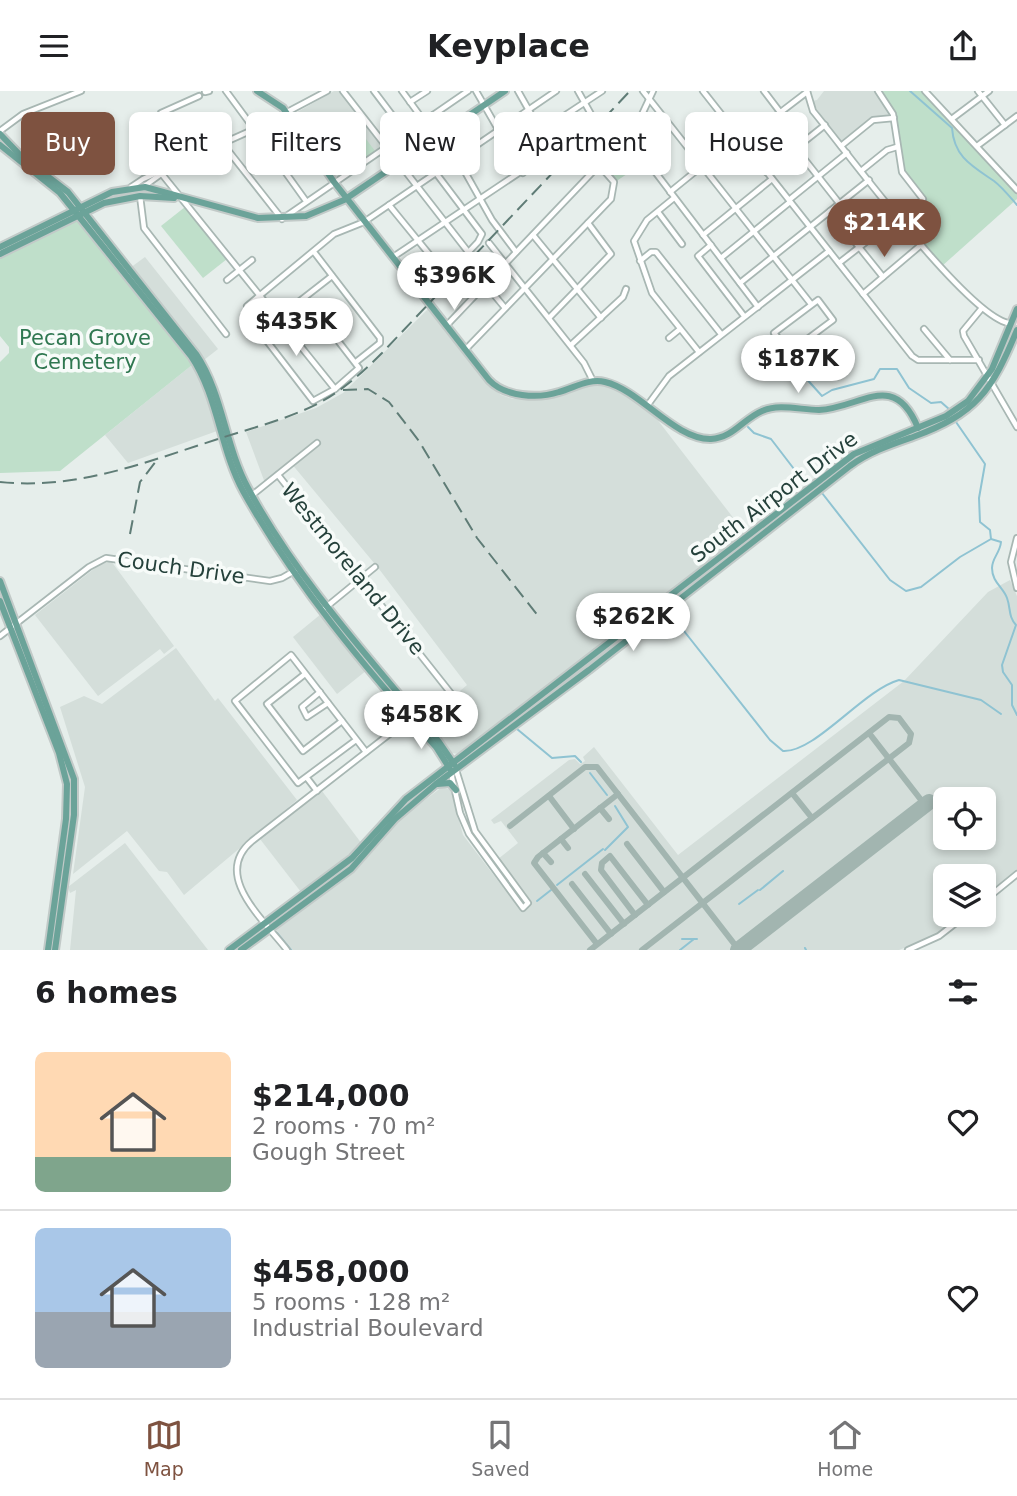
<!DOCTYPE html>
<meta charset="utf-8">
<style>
body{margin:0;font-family:"DejaVu Sans",sans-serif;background:#f2f2f2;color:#202124;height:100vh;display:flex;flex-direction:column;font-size:26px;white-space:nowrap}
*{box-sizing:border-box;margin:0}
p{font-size:23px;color:#757577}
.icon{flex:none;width:38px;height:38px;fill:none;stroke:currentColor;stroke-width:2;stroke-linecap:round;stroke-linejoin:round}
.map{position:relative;height:859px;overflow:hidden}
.side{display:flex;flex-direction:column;background:#fff;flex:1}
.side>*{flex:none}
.top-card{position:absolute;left:21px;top:21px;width:976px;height:63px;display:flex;gap:14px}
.fabs{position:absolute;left:933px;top:696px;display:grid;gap:14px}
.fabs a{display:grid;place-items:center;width:63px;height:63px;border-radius:10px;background:#fff;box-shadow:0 4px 10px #0003;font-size:35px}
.price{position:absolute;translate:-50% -60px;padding:0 16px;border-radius:24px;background:#fff;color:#222;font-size:23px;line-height:46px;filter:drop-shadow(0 2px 4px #0008)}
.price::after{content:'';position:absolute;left:50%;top:42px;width:21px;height:16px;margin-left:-10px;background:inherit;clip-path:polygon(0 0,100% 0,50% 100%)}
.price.selected{background:#7e5240;color:#fff}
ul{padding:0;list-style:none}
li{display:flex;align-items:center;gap:21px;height:175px;padding:0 35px}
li+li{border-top:2px solid #e0e0e0}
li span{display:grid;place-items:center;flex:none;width:196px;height:140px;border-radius:10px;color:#555}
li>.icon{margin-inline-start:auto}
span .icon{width:84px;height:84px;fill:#fffc;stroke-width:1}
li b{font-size:30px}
h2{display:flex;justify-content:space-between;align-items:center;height:84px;padding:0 35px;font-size:30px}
.pill{padding:0 24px;border-radius:10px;background:#fff;box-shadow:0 4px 10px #0003;font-size:24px;line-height:63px}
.pill.selected{background:#7e5240;color:#fff}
header{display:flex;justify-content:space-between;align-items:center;height:91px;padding:0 35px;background:#fff;font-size:32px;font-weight:800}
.dock{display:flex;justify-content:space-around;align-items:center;height:98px;border-top:2px solid #e0e0e0;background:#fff;font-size:19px;color:#757577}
.dock a{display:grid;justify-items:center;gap:4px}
.dock .selected{color:#7e5240}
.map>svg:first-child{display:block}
</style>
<header><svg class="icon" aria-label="menu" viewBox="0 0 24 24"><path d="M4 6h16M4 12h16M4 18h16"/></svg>Keyplace<svg class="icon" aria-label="share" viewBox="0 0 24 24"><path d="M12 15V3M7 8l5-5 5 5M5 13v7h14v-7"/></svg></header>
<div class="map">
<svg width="1017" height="859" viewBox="0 0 1017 859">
<rect width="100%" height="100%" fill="#e6eeeb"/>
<!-- built -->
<g fill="#d4deda" fill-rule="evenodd">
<polygon points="334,0 340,0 384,55 335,88 294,23"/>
<polygon points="824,0 875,0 891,23 876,27 841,52 811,10 817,9"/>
<polygon points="145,166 218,258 204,269 130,177"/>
<polygon points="428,218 487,293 501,304 513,308 551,307 588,294 601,294 614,298 653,323 745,442 458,663 452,662 422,624 440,617 467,594 379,478 291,372 265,392 246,341 316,317 343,302"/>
<polygon points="192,274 199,283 217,340 128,372 105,344"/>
<polygon points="111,470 174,555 164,563 160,558 98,605 35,524 99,474"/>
<path d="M1010 489 1017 505V779L984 806V786H945V824H961L933 845 899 859H292L276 839 360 775 400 728 442 696 451 699 463 744 519 817 529 809 498 768 518 752 501 730 494 733 491 729 569 669 575 668 580 673 585 670 583 666 594 656 678 764 904 590 988 501ZM945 709H984V747H945Z"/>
<polygon points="321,523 367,579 337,603 293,546"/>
<polygon points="176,557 215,610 218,607 297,709 184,804 167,781 159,780 127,740 73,783 85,696 60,616 84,605 102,613"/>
<polygon points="322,700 362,753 301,801 260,748"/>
<polygon points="125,752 208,859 70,859 76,799 70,802 68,796"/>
</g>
<!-- green -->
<g fill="#bfdfca">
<polygon points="880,0 923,0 945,20 1017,101 1017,108 942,175 906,133 924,108 903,79 894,21"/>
<polygon points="360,40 375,60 340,83 330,70 326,73 317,59 322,61"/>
<polygon points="615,53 627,54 645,71 615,91 602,75 609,54"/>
<polygon points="185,116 227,168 203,187 161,135"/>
<polygon points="76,129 83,134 192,274 60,380 0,382 0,271 9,262 9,256 0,245 0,167"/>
</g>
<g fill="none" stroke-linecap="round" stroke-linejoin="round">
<!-- stream -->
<g stroke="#8fc3d2" stroke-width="2">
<path d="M910 0 952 37C954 66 972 75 994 90 1002 96 1010 106 1017 114"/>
<polyline points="794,274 822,305 832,299 874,288 880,278 897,278 909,297 931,312 941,311 950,319"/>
<path d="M956 331 985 373 979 407 980 431 990 439 991 448 1001 451C1000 462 992 467 992 477 992 491 1003 496 1007 507 1011 518 1008 525 1016 534L1002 574 1003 581 1012 594V614L1017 624"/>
<polyline points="748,336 754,342 771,348 794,378"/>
<polyline points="822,402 890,489 906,500 921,496 960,466 991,448"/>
<path d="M669 521 770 649 783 660C815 662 863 599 899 589L981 609 1001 623"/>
<polyline points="517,638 552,667 575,665 581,671"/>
<polyline points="590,682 607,704"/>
<polyline points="605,759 628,736 615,715"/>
<polyline points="557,794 603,758"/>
<polyline points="760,799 783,780"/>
<polyline points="537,810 551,799"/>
<polyline points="739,813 758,799"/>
<polyline points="277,842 291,859"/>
<polyline points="682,848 697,848"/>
<polyline points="805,857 806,859"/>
<polyline points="680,859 694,848"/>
</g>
<!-- taxiway -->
<g stroke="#a2b5b0" stroke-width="6">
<polyline points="869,642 925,714"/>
<polyline points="792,702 812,727"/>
<polyline points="549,705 574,738"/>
<polyline points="600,717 609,728"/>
<polyline points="510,735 585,676 597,676 739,859"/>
<polyline points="561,748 568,757"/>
<polyline points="627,753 664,801"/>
<polyline points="543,762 551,771"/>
<polyline points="585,783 624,833"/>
<polyline points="572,793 611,843"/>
<polyline points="635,824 601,779 602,772 610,765 648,814"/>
<polyline points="597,853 534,772 538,766 618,703"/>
<polyline points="590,859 889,626 899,627 911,643 909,652 642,859"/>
</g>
<!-- runway -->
<polyline stroke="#a2b5b0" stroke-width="16" points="738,859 929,711"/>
<!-- minor casing -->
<g stroke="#a8b7b3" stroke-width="8">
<g id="minor">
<polyline points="226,0 254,38"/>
<polyline points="343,0 469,162"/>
<polyline points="374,0 482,143 478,151 425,207"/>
<polyline points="402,0 424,30"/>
<polyline points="476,0 523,82"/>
<polyline points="518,0 553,62"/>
<polyline points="643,0 811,213"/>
<polyline points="703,0 912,265 918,269 979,269"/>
<polyline points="764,0 780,21"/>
<path d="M807 0 813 20C847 61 965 222 1008 232"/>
<polyline points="878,0 893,23 902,81 923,108 903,131"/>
<polyline points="925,0 1017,99"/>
<polyline points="978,0 1005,34"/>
<polyline points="205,1 209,0"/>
<polyline points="410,11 427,0"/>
<polyline points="161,22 199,5"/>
<polyline points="433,24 492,129 516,161"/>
<polyline points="772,27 839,112"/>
<polyline points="953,27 989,0"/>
<polyline points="0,40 23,23 81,0"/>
<polyline points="743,50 807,1"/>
<polyline points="587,52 604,68"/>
<polyline points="607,52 625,52 640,61 758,216"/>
<polyline points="223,53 282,128 468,0"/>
<polyline points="628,53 653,0"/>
<polyline points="841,55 873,29 894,27"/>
<polyline points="977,55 1017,25"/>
<polyline points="511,60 602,0"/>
<polyline points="861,80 887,59 897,56"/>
<polyline points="766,81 825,34"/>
<polyline points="161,82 335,298"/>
<polyline points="131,96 143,88 259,36 327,0"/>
<polyline points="143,96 161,83"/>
<polyline points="670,101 739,45"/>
<polyline points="140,105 144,137 226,243"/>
<polyline points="674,107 647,129 634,150 652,202 699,261"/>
<polyline points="789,109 847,62"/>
<polyline points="306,110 278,71 308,50"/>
<polyline points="389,114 447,185"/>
<polyline points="830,120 883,186"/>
<polyline points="658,121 682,153"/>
<polyline points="533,144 601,227"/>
<polyline points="703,144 772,88"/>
<polyline points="489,152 584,272 593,290"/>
<polyline points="711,154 698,165 744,225"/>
<polyline points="314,161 380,247 380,252 356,271"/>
<polyline points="393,166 595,31"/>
<polyline points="721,167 790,111"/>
<polyline points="640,170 651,161 656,161 721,243"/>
<polyline points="839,172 898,126"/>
<polyline points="227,189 252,169"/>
<polyline points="740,192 869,89"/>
<polyline points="486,194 505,217"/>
<polyline points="863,203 921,154"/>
<polyline points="305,207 359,277 335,298 313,310 260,241 332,185"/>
<polygon points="818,209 833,229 790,261 774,242"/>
<polyline points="247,215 334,143 364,131 556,0"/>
<polyline points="982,217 963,240 964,245 1017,336"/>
<polyline points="549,227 611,163 588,132"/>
<polyline points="447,234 604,69 605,48 578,0"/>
<polyline points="924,238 950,269"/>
<polyline points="669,247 680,238"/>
<polyline points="571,254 623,206 626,198"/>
<polyline points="466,258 611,108 614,91 599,74"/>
<polyline points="647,315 669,285 829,160"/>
<polyline points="278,384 453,605 437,616 416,623"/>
<polyline points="251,405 317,352"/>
<polyline points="1017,447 1011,471 1017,497"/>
<polyline points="325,517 375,476"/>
<polyline points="0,545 89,476 106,467 270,490 282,487 296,479"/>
<polyline points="305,583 267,613 303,660 342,630"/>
<polyline points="320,601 302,616 307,626 328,612"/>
<polyline points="356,649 298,692 235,610 291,564 366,661"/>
<polyline points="451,682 460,722 469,743 523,817 528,812 475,740 456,679"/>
<polyline points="307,687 317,700"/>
<polyline points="984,810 1017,783"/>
<path d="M287 859C264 829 211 784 252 750L410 627"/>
<polyline points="908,859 939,845 966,824"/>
</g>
</g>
<!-- major casing -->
<g stroke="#c2cac8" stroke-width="10">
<g id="major">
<path d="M257 0 283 17 334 91 489 289C505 306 538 308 559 301 574 297 589 287 605 291 640 299 675 349 711 348 733 347 743 328 762 320 779 312 801 319 819 319 861 317 894 278 918 337"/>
<path d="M0 43 21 65 68 101 196 263C223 303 225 355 248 397 298 490 372 570 439 651L454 673"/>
<path d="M0 54 60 102 191 265C218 305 220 358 243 400 294 492 366 578 436 656L450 678"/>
<polyline points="0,156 112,101 145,96 258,127 306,125 344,109 505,0"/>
<polyline points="0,163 104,112 140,105 174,107"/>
<polyline points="0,490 74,688 74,724 55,859"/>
<polyline points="0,510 59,662 67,693 66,728 48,859"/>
<polyline points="437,693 450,692 456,699"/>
<polyline points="229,859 352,767 406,708 854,363 946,325 968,310 992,278 1017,218"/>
<path d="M241 859 351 778 395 728 436 693 589 579 850 375C869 361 890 354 913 346 976 323 992 300 1017 239"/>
</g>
</g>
<!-- minor -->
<use href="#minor" stroke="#fff" stroke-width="4.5"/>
<!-- major -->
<use href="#major" stroke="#6ba399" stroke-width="6"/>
<!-- rail -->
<g stroke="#5f7c76" stroke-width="2" stroke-dasharray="14 7" stroke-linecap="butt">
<polyline points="343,299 368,298 389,311 419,350 477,447 539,526"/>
<path d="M0 391C77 399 146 371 218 348 252 337 288 328 319 312 343 299 362 282 382 262L630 0"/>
<polyline points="130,443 140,391 157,369"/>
</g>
</g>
<g text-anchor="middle" stroke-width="7" stroke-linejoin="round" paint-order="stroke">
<!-- park labels -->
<g font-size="21" fill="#2f7750" stroke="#f7fbf9">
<text x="85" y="254">Pecan Grove<tspan x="85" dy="24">Cemetery</tspan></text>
</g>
<!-- street labels -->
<g font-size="21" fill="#25413b" stroke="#f7fbf9">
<text transform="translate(774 406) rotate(-37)" y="7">South Airport Drive</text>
<text transform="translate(181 477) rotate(8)" y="7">Couch Drive</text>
<text transform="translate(353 478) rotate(51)" y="7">Westmoreland Drive</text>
</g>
</g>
</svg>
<div class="fabs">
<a><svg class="icon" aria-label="locate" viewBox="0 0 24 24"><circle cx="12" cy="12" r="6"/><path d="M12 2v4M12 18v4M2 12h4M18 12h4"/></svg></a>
<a><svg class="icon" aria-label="layers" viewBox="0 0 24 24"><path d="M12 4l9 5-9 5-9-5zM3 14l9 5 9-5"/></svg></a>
</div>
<b class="price selected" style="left:884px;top:168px">$214K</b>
<b class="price" style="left:454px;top:221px">$396K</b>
<b class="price" style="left:296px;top:267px">$435K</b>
<b class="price" style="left:798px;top:304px">$187K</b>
<b class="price" style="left:633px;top:562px">$262K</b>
<b class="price" style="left:421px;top:660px">$458K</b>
<div class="top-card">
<a class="pill selected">Buy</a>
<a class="pill">Rent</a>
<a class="pill">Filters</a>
<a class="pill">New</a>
<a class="pill">Apartment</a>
<a class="pill">House</a>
</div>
</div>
<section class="side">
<h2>6 homes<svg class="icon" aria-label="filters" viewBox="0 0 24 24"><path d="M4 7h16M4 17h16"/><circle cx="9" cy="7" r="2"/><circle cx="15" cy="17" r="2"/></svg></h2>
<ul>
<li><span style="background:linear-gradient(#ffd9b3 75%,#7fa58c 0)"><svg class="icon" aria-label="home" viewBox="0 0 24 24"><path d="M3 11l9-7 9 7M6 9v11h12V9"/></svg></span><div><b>$214,000</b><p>2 rooms · 70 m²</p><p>Gough Street</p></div><svg class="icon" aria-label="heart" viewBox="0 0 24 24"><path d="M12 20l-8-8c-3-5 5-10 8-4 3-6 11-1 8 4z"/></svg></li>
<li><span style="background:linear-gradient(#a9c7e8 60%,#9aa5b1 0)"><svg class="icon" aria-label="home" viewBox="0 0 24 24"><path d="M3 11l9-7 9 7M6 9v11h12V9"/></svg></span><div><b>$458,000</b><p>5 rooms · 128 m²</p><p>Industrial Boulevard</p></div><svg class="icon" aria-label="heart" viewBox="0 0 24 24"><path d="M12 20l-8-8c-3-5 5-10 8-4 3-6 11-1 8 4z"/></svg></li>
</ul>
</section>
<nav class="dock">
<a class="selected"><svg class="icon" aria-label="map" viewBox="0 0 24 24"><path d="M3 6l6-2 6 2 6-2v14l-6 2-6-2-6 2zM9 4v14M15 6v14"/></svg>Map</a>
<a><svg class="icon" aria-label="saved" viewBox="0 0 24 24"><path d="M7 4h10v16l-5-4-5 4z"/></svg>Saved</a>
<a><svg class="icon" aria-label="home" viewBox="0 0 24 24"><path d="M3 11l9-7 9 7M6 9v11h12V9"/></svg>Home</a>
</nav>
